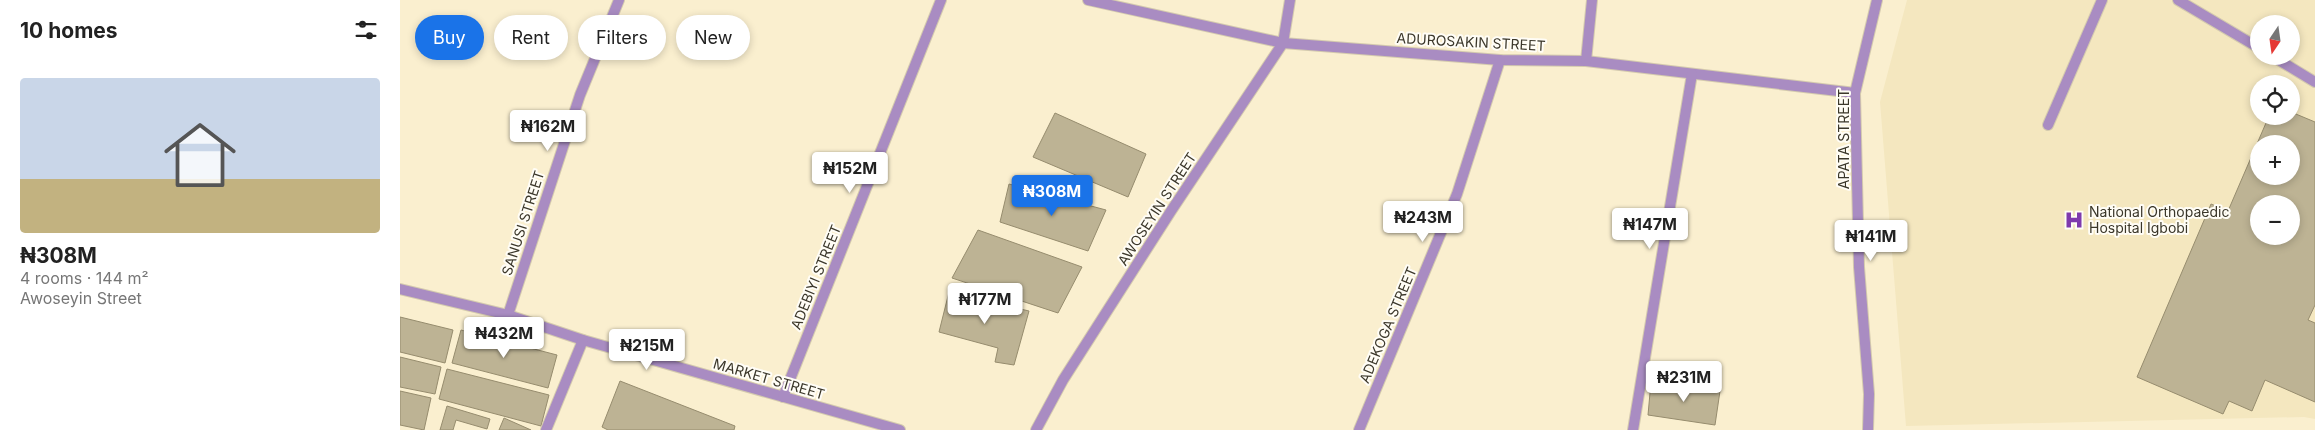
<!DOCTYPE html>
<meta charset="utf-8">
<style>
body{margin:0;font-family:Inter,sans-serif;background:#f6f6f6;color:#222;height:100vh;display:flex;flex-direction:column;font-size:19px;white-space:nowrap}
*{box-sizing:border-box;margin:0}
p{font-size:16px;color:#767676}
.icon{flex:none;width:28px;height:28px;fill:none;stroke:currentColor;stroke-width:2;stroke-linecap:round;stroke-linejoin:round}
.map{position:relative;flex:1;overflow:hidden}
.side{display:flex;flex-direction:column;background:#fff;width:400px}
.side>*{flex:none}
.top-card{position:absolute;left:15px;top:15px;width:475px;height:45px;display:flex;gap:10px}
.needle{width:32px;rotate:193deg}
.buttons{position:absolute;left:1850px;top:15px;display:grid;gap:10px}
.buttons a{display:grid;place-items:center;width:50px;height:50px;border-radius:50%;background:#fff;box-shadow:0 2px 8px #0003;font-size:25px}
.price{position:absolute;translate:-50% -42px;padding:0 11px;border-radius:5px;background:#fff;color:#222;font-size:16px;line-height:32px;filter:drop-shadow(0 1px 2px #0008)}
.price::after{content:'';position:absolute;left:50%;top:30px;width:15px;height:11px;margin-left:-8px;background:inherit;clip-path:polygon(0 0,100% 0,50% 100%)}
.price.current{background:#1a73e8;color:#fff}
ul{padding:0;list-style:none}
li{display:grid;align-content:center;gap:10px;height:265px;padding:0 20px}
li+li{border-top:1px solid #e0e0e0}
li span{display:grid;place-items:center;height:155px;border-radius:5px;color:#555}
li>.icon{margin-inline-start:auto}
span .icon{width:90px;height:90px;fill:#fffc;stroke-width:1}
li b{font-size:21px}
h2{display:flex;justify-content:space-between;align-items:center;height:60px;padding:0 20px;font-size:21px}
.chip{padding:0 18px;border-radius:22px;background:#fff;box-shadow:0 2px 8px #0003;font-size:18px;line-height:45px}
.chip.current{background:#1a73e8;color:#fff}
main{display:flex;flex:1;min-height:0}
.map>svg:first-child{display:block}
</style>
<main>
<section class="side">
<h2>10 homes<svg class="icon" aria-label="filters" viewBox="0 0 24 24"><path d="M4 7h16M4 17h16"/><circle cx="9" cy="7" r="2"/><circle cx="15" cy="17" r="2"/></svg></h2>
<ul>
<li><span style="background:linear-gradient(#c9d6e8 65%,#c2b280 0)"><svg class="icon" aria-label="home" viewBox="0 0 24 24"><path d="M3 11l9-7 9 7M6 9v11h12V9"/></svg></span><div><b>₦308M</b><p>4 rooms · 144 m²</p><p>Awoseyin Street</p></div></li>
</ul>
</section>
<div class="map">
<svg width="1915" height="430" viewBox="0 0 1915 430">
<rect width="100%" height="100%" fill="#faefcf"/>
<!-- built -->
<path fill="#f4e7bf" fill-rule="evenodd" d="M1507 0H1915V419L1904 417 1506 426 1480 102ZM1859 24H1891V56H1859ZM1859 84H1891V116H1859ZM1859 144H1891V176H1859ZM1859 204H1891V236H1859Z"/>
<!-- building -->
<g fill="#bdb394" stroke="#968c6e" fill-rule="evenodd">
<path d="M1891 112 1915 122V305L1908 320 1915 323V402L1865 380 1852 411 1829 401 1823 414 1737 377 1811 204 1828 211 1869 116H1891ZM1859 144H1891V176H1859ZM1859 204H1891V236H1859Z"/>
<polygon points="655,113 746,154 728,197 633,157"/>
<polygon points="609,184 706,210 688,251 600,222"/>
<polygon points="578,230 682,267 658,313 552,278"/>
<polygon points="549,292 629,311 614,365 595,362 598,348 539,332"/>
<polygon points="0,317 53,330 45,363 0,352"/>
<polygon points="61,330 157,355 148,388 52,363"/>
<polygon points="0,357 41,367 35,394 0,387"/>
<polygon points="47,369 149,395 141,426 39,399"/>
<polygon points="220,381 335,426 334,430 208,430 202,427"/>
<polygon points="1251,382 1320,391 1315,425 1248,415"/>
<polygon points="0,391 31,398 24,430 0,425"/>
<polygon points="47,406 90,419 87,429 56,420 53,430 40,430"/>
<polygon points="104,418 131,430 99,430"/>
</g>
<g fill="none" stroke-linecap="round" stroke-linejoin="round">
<!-- lane casing -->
<g stroke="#d4caae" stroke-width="12">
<g id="lane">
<polyline points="1778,0 1859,48"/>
<polyline points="1872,56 1915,82"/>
<polyline points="1648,125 1702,0"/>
</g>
</g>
<!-- street casing -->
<g stroke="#d4caae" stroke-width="12">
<g id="street">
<polyline points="688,0 883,43 1100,60 1186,61 1455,93"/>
<polyline points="1186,61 1192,0"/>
<polyline points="0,289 108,315 183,340 500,430"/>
<polyline points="108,315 180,95 219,0"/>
<polyline points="383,397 541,0"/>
<polyline points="146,430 183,340"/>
<polyline points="636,430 663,380 771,211 883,43 890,0"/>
<polyline points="959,430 1057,194 1100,60"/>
<polyline points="1233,430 1292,74"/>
<polyline points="1468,430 1469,394 1459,267 1455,93 1477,0"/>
</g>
</g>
<!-- lane -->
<use href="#lane" stroke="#a98cc2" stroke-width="10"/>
<!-- street -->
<use href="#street" stroke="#a98cc2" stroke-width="10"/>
</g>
<!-- icons -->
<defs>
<g id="hospital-bare" transform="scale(1.5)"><path d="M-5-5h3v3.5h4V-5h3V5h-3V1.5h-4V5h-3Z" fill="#7f3aad" stroke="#fffdf6" stroke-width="2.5" paint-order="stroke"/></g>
</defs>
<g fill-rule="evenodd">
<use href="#hospital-bare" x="1674" y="220"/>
</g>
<g text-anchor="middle" stroke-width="4" stroke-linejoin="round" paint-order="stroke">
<!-- street labels -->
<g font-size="14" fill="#3b372a" stroke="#fffdf6">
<text transform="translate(1071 42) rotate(3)" y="5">ADUROSAKIN STREET</text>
<text transform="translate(1444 139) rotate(-90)" y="5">APATA STREET</text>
<text transform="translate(757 209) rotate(-57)" y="5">AWOSEYIN STREET</text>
<text transform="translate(123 223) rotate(-72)" y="5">SANUSI STREET</text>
<text transform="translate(416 277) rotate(-68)" y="5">ADEBIYI STREET</text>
<text transform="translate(988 325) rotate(-67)" y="5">ADEKOGA STREET</text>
<text transform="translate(369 379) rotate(16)" y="5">MARKET STREET</text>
</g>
<!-- poi labels -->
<g font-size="14" fill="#3b372a" stroke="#fffdf6" text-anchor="start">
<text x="1689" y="217">National Orthopaedic<tspan x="1689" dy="16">Hospital Igbobi</tspan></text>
</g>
</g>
</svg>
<div class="buttons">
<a><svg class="needle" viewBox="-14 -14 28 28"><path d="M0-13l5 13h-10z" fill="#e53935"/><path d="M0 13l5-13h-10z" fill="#767676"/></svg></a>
<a><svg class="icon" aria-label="locate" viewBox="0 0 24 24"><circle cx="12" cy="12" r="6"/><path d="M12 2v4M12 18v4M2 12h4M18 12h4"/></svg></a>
<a>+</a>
<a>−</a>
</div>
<b class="price" style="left:148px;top:152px">₦162M</b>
<b class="price" style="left:450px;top:194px">₦152M</b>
<b class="price current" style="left:652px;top:217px">₦308M</b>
<b class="price" style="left:1023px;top:243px">₦243M</b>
<b class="price" style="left:1250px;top:250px">₦147M</b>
<b class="price" style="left:1471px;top:262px">₦141M</b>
<b class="price" style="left:585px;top:325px">₦177M</b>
<b class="price" style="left:104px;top:359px">₦432M</b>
<b class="price" style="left:247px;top:371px">₦215M</b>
<b class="price" style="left:1284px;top:403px">₦231M</b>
<div class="top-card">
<a class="chip current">Buy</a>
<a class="chip">Rent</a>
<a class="chip">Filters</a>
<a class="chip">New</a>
</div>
</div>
</main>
